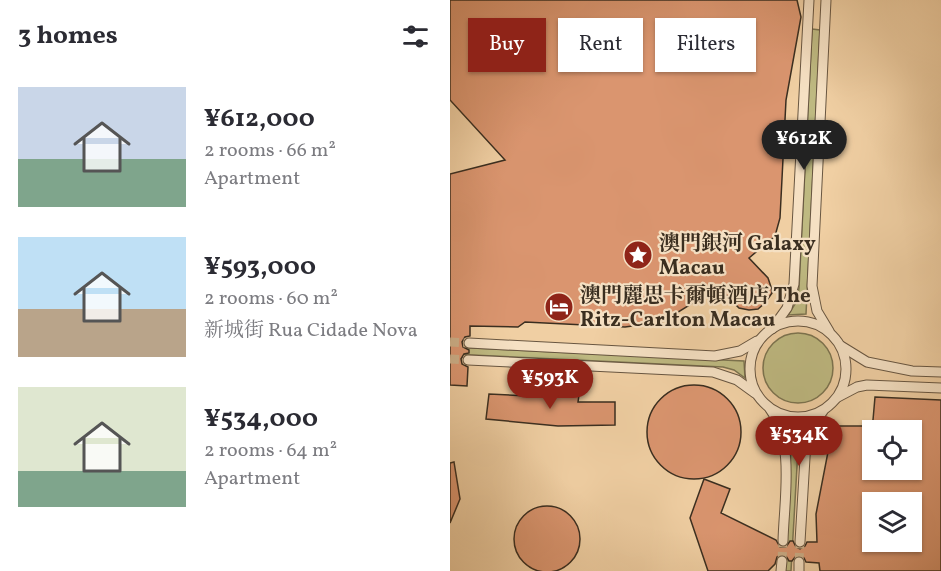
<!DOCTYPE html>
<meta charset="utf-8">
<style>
body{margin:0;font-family:Vollkorn,"Noto Serif SC",serif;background:#f2f2f3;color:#2b2b33;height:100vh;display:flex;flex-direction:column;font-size:22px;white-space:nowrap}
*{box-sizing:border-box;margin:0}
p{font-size:20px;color:#7c7c81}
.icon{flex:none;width:33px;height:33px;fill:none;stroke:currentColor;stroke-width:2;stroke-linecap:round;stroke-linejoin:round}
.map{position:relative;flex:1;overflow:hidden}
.details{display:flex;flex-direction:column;background:#fff;width:450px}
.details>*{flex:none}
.top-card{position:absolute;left:18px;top:18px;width:382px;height:54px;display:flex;gap:12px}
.controls{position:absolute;left:412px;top:420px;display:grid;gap:12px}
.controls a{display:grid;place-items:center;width:60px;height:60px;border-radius:0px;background:#fff;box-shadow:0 2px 4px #0004;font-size:30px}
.price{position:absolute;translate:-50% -51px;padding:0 14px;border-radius:21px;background:#8f2418;color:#fff;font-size:20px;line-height:39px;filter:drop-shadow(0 2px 3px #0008)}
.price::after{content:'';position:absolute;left:50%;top:36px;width:18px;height:14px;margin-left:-9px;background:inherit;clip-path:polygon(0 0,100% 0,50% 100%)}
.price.active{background:#222;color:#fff}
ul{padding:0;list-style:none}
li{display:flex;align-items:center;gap:18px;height:150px;padding:0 18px}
li span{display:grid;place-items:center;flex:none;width:168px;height:120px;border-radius:0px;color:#555}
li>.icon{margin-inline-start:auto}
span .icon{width:72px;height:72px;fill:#fffc;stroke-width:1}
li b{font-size:26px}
h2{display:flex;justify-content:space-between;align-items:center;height:72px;padding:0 18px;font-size:26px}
.pill{padding:0 21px;border-radius:0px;background:#fff;box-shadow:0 2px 4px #0004;font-size:21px;line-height:54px}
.pill.active{background:#8f2418;color:#fff}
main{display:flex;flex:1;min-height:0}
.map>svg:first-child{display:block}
</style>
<main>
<section class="details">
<h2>3 homes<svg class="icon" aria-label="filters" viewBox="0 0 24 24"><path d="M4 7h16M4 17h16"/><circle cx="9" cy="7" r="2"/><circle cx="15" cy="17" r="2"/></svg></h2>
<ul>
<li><span style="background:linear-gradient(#c9d6e8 60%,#7fa58c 0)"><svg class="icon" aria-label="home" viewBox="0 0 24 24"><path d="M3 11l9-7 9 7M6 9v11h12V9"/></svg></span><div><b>¥612,000</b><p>2 rooms · 66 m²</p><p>Apartment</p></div></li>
<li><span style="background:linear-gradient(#bfe0f5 60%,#b9a48a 0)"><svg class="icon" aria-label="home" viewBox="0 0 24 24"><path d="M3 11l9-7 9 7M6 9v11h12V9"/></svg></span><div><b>¥593,000</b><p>2 rooms · 60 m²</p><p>新城街 Rua Cidade Nova</p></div></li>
<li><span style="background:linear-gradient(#dfe7d0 70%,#7fa58c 0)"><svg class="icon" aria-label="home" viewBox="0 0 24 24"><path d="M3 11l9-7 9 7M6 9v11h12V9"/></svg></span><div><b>¥534,000</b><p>2 rooms · 64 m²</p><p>Apartment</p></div></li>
</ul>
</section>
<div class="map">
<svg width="491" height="571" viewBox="0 0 491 571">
<rect width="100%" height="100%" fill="#f0cfa3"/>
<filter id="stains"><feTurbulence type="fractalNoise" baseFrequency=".00333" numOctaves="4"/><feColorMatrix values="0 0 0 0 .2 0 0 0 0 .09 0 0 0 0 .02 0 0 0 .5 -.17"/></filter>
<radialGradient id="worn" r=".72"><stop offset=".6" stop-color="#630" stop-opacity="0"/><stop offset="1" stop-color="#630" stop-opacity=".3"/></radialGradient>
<!-- green -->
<g fill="#beb981" stroke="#7c7450" stroke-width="1.5">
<polygon points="362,29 370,30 356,314 338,315 347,301 349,288"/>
<circle cx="348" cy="368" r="35"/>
<polygon points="0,347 294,361 295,378 284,370 273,367 0,354"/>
<polygon points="333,423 356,424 348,449 341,571 334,571 341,450 337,431"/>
</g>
<!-- building -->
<g fill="#da956f" stroke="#3a2e20" stroke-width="1.5" fill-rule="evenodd">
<polygon points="0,0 347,0 351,17 336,100 330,218 325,236 299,258 318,278 321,287 322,293 315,303 308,309 299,310 289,308 266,285 243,303 212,322 175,327 75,322 68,327 20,326 20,336 15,337 12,342 13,347 19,350 19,353 14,354 11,359 12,364 18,367 17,386 0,385 0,174 55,160 0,100"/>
<circle cx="244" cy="432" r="47"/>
<polygon points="77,393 129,395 128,402 165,402 165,425 108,426 36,419 39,394 77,396"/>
<path d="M425 397 491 400V571H370L369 563 356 562 354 558 350 555 345 557 342 561H339L336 556 332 554 327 557 325 564 318 571H258L240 518 254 479 280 489 271 513 326 540 330 547H336L340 541H343L346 547 350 549 355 546 357 542H367L366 514 383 426H417L423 420ZM423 430H462V470H423ZM423 502H462V542H423Z"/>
<polygon points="4,462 10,499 0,523 0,463"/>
<circle cx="97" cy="539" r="33"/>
</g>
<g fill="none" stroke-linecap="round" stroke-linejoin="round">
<!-- minor-tunnel -->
<g stroke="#ccaf89" stroke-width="9" stroke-dasharray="9 4.5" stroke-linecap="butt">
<polyline points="0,342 19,343"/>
<polyline points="0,359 18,360"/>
<polyline points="332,561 333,541"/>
<polyline points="349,562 350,542"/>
</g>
<!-- minor casing -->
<g stroke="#685641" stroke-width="11">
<g id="minor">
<polyline points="376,0 362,286 367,311 379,331"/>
<circle cx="348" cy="369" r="48"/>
<polyline points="322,329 337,308 344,284 359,0"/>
<polyline points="19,343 265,356 290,351 307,341"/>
<polyline points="391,346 417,362 462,371 491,372"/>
<polyline points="18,360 263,372 287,380 305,393"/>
<polyline points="388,397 407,387 417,385 491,388"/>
<path d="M320 409C345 444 334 500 333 541"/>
<polyline points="350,542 356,441 361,428 373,411"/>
<polyline points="331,571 332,561"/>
<polyline points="349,571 349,562"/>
</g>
</g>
<!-- minor -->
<use href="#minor" stroke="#f5e0c3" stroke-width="9"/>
</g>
<!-- icons -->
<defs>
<g id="sight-disc" transform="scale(1.5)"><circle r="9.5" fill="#8f2418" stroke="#f5e0c3"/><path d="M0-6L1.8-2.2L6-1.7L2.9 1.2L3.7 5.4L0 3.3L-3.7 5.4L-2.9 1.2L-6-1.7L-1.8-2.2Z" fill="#fff"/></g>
<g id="hotel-disc" transform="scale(1.5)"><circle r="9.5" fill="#8f2418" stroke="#f5e0c3"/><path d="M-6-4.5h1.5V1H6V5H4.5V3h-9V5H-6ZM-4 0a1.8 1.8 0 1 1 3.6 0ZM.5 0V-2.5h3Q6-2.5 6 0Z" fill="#fff"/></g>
</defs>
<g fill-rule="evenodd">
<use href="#sight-disc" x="188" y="255"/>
<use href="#hotel-disc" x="109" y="307"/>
</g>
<g text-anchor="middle" stroke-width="4.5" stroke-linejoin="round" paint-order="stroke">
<!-- poi labels -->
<g font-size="21" font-weight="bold" fill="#3a2e20" stroke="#f5e0c3" text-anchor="start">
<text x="209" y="250">澳門銀河 Galaxy<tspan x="209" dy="24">Macau</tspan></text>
<text x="130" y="302">澳門麗思卡爾頓酒店 The<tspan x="130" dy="24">Ritz-Carlton Macau</tspan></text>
</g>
</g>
<rect width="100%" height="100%" filter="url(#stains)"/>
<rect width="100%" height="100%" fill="url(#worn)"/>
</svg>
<div class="controls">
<a><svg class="icon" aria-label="locate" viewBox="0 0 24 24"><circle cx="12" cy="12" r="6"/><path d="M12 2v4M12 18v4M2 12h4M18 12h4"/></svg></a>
<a><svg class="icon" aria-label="layers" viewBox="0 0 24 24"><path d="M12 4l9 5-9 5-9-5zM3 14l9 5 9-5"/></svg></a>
</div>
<b class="price active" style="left:354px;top:171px">¥612K</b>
<b class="price" style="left:100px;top:410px">¥593K</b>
<b class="price" style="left:349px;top:467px">¥534K</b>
<div class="top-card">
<a class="pill active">Buy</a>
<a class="pill">Rent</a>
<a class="pill">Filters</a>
</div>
</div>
</main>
